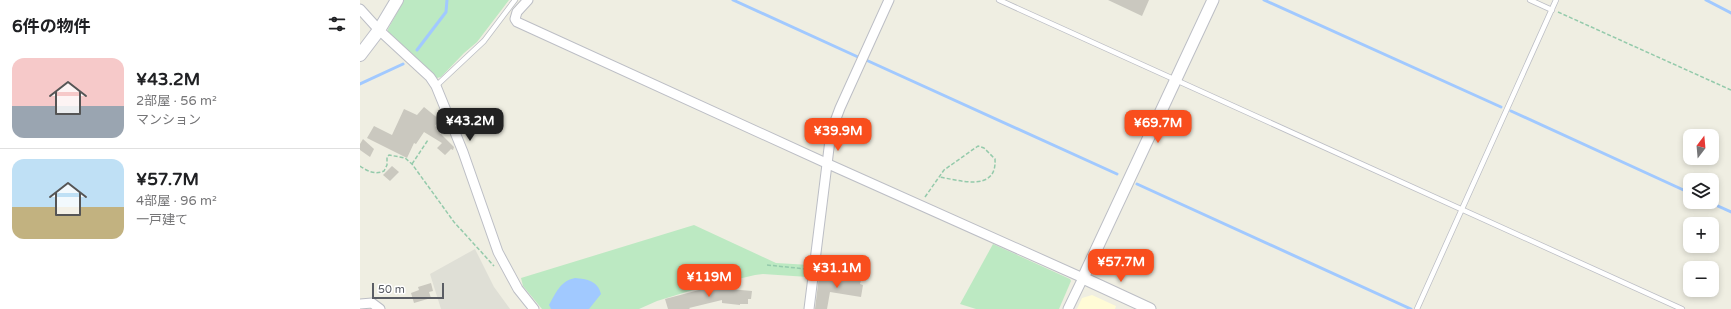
<!DOCTYPE html>
<html lang="ja">
<meta charset="utf-8">
<style>
body{margin:0;font-family:"Varela Round","Noto Sans JP",sans-serif;background:#f2f2f2;color:#202124;height:100vh;display:flex;flex-direction:column;font-size:15px;white-space:nowrap}
*{box-sizing:border-box;margin:0}
p{font-size:13px;color:#757577}
.icon{flex:none;width:22px;height:22px;fill:none;stroke:currentColor;stroke-width:2;stroke-linecap:round;stroke-linejoin:round}
.map{position:relative;flex:1;overflow:hidden}
.sheet{display:flex;flex-direction:column;background:#fff;width:360px}
.sheet>*{flex:none}
.needle{width:26px;rotate:16deg}
.controls{position:absolute;left:1323px;top:129px;display:grid;gap:8px}
.controls a{display:grid;place-items:center;width:36px;height:36px;border-radius:8px;background:#fff;box-shadow:0 2px 6px #0003;font-size:20px}
.scale{position:absolute;left:12px;bottom:10px;width:72px;box-sizing:border-box;padding-left:4px;border:2px solid #5a5d64;border-top:0;font-size:11px;line-height:14px;white-space:nowrap;color:#5a5d64;-webkit-text-stroke:3px #fff;paint-order:stroke}
.price{position:absolute;translate:-50% -34px;padding:0 9px;border-radius:8px;background:#f94e1d;color:#fff;font-size:13px;line-height:26px;filter:drop-shadow(0 1px 2px #0008)}
.price::after{content:'';position:absolute;left:50%;top:24px;width:12px;height:9px;margin-left:-6px;background:inherit;clip-path:polygon(0 0,100% 0,50% 100%)}
.price.on{background:#222;color:#fff}
ul{padding:0;list-style:none}
li{display:flex;align-items:center;gap:12px;height:100px;padding:0 12px}
li+li{border-top:1px solid #e0e0e0}
li span{display:grid;place-items:center;flex:none;width:112px;height:80px;border-radius:12px;color:#555}
li>.icon{margin-inline-start:auto}
span .icon{width:48px;height:48px;fill:#fffc;stroke-width:1}
li b{font-size:17px}
h2{display:flex;justify-content:space-between;align-items:center;height:48px;padding:0 12px;font-size:17px}
main{display:flex;flex:1;min-height:0}
.map>svg:first-child{display:block}
</style>
<main>
<section class="sheet">
<h2>6件の物件<svg class="icon" aria-label="filters" viewBox="0 0 24 24"><path d="M4 7h16M4 17h16"/><circle cx="9" cy="7" r="2"/><circle cx="15" cy="17" r="2"/></svg></h2>
<ul>
<li><span style="background:linear-gradient(#f6c9c9 60%,#9aa5b1 0)"><svg class="icon" aria-label="home" viewBox="0 0 24 24"><path d="M3 11l9-7 9 7M6 9v11h12V9"/></svg></span><div><b>¥43.2M</b><p>2部屋 · 56 m²</p><p>マンション</p></div></li>
<li><span style="background:linear-gradient(#bfe0f5 60%,#c2b280 0)"><svg class="icon" aria-label="home" viewBox="0 0 24 24"><path d="M3 11l9-7 9 7M6 9v11h12V9"/></svg></span><div><b>¥57.7M</b><p>4部屋 · 96 m²</p><p>一戸建て</p></div></li>
</ul>
</section>
<div class="map">
<svg width="1371" height="309" viewBox="0 0 1371 309">
<rect width="100%" height="100%" fill="#efeee2"/>
<!-- commercial -->
<polygon fill="#fffbd6" points="732,295 756,306 755,309 717,309 722,298"/>
<!-- industrial -->
<polygon fill="#dfdfd6" points="115,249 134,287 150,309 81,309 70,274"/>
<!-- green -->
<g fill="#bce9c2">
<polygon points="44,0 149,0 117,42 104,53 81,77 77,78 28,32 28,29"/>
<polygon points="334,225 416,263 450,265 448,277 403,274 395,275 336,289 297,301 279,309 182,309 163,286 161,278"/>
<polygon points="633,244 710,279 711,281 699,309 616,309 600,304"/>
</g>
<!-- water -->
<path fill="#a1c9ff" d="M215 278C227 279 238 281 241 294L229 309H191L189 305C196 293 200 281 215 278Z"/>
<g fill="none" stroke-linecap="round" stroke-linejoin="round">
<!-- stream -->
<g stroke="#a1c9ff" stroke-width="3">
<polyline points="373,0 498,57"/>
<polyline points="904,0 1141,107"/>
<polyline points="1346,0 1371,13"/>
<polyline points="57,50 86,12 87,0"/>
<polyline points="506,60 757,174"/>
<polyline points="0,84 43,64"/>
<polyline points="1151,111 1330,193"/>
<polyline points="777,184 1051,309"/>
<polyline points="1349,202 1371,212"/>
</g>
</g>
<!-- building -->
<g fill="#cac8bf">
<polygon points="748,0 789,0 782,16"/>
<polygon points="64,107 80,120 75,126 82,130 80,133 94,147 93,150 91,149 85,155 77,148 82,143 64,132 56,144 54,143 47,158 7,138 14,126 32,135 44,109 57,115"/>
<polygon points="3,139 14,149 10,157 0,150 0,144"/>
<polygon points="32,166 39,172 30,181 23,175"/>
<polygon points="491,274 502,276 500,284 503,285 501,297 470,292 467,309 455,309 459,276 490,281"/>
<polygon points="71,283 73,291 69,292 71,298 54,303 51,293 59,290 58,287"/>
<polygon points="358,285 359,288 392,291 391,299 388,299 388,304 380,304 380,305 362,303 362,300 329,308 330,309 308,309 305,299"/>
</g>
<g fill="none" stroke-linecap="round" stroke-linejoin="round">
<!-- service casing -->
<g stroke="#bcbec5" stroke-width="6">
<g id="service">
<polyline points="639,0 1322,309"/>
<polyline points="1170,0 1192,10"/>
<polyline points="76,86 124,41 155,0"/>
<polyline points="1057,309 1196,0"/>
</g>
</g>
<!-- minor casing -->
<g stroke="#bcbec5" stroke-width="11">
<g id="minor">
<polyline points="168,0 157,12 155,19 157,22 466,163 723,278 708,309"/>
<polyline points="0,9 19,30 70,77 76,86 103,152 138,252 158,289 174,309"/>
<polyline points="0,304 12,303 20,309"/>
<polyline points="449,309 471,132 480,108 529,0"/>
</g>
</g>
<!-- tertiary casing -->
<g stroke="#bcbec5" stroke-width="13">
<polyline id="tertiary" points="790,309 723,278 853,0"/>
</g>
<!-- secondary casing -->
<g stroke="#bdbfc7" stroke-width="14">
<polyline id="secondary" points="0,55 19,30 37,0"/>
</g>
<!-- path -->
<g stroke="#94caab" stroke-width="1.5" stroke-dasharray="4 2" stroke-linecap="butt">
<polyline points="1198,12 1371,90"/>
<polyline points="52,164 68,140"/>
<path d="M0 166C7 171 15 175 24 171L27 165V157L29 155 45 158 52 164 94 222 134 266"/>
<path d="M565 197 584 170 618 146 624 148 635 159C637 193 599 180 579 177"/>
<polyline points="407,265 446,269"/>
</g>
<!-- service -->
<use href="#service" stroke="#fff" stroke-width="4.5"/>
<!-- minor -->
<use href="#minor" stroke="#fff" stroke-width="9"/>
<!-- tertiary -->
<use href="#tertiary" stroke="#fff" stroke-width="11"/>
<!-- secondary -->
<use href="#secondary" stroke="#fff" stroke-width="12"/>
</g>
</svg>
<div class="controls">
<a><svg class="needle" viewBox="-14 -14 28 28"><path d="M0-13l5 13h-10z" fill="#e53935"/><path d="M0 13l5-13h-10z" fill="#757577"/></svg></a>
<a><svg class="icon" aria-label="layers" viewBox="0 0 24 24"><path d="M12 4l9 5-9 5-9-5zM3 14l9 5 9-5"/></svg></a>
<a>+</a>
<a>−</a>
</div>
<div class="scale">50 m</div>
<b class="price on" style="left:110px;top:142px">¥43.2M</b>
<b class="price" style="left:798px;top:144px">¥69.7M</b>
<b class="price" style="left:478px;top:152px">¥39.9M</b>
<b class="price" style="left:761px;top:283px">¥57.7M</b>
<b class="price" style="left:477px;top:289px">¥31.1M</b>
<b class="price" style="left:349px;top:298px">¥119M</b>
</div>
</main>
